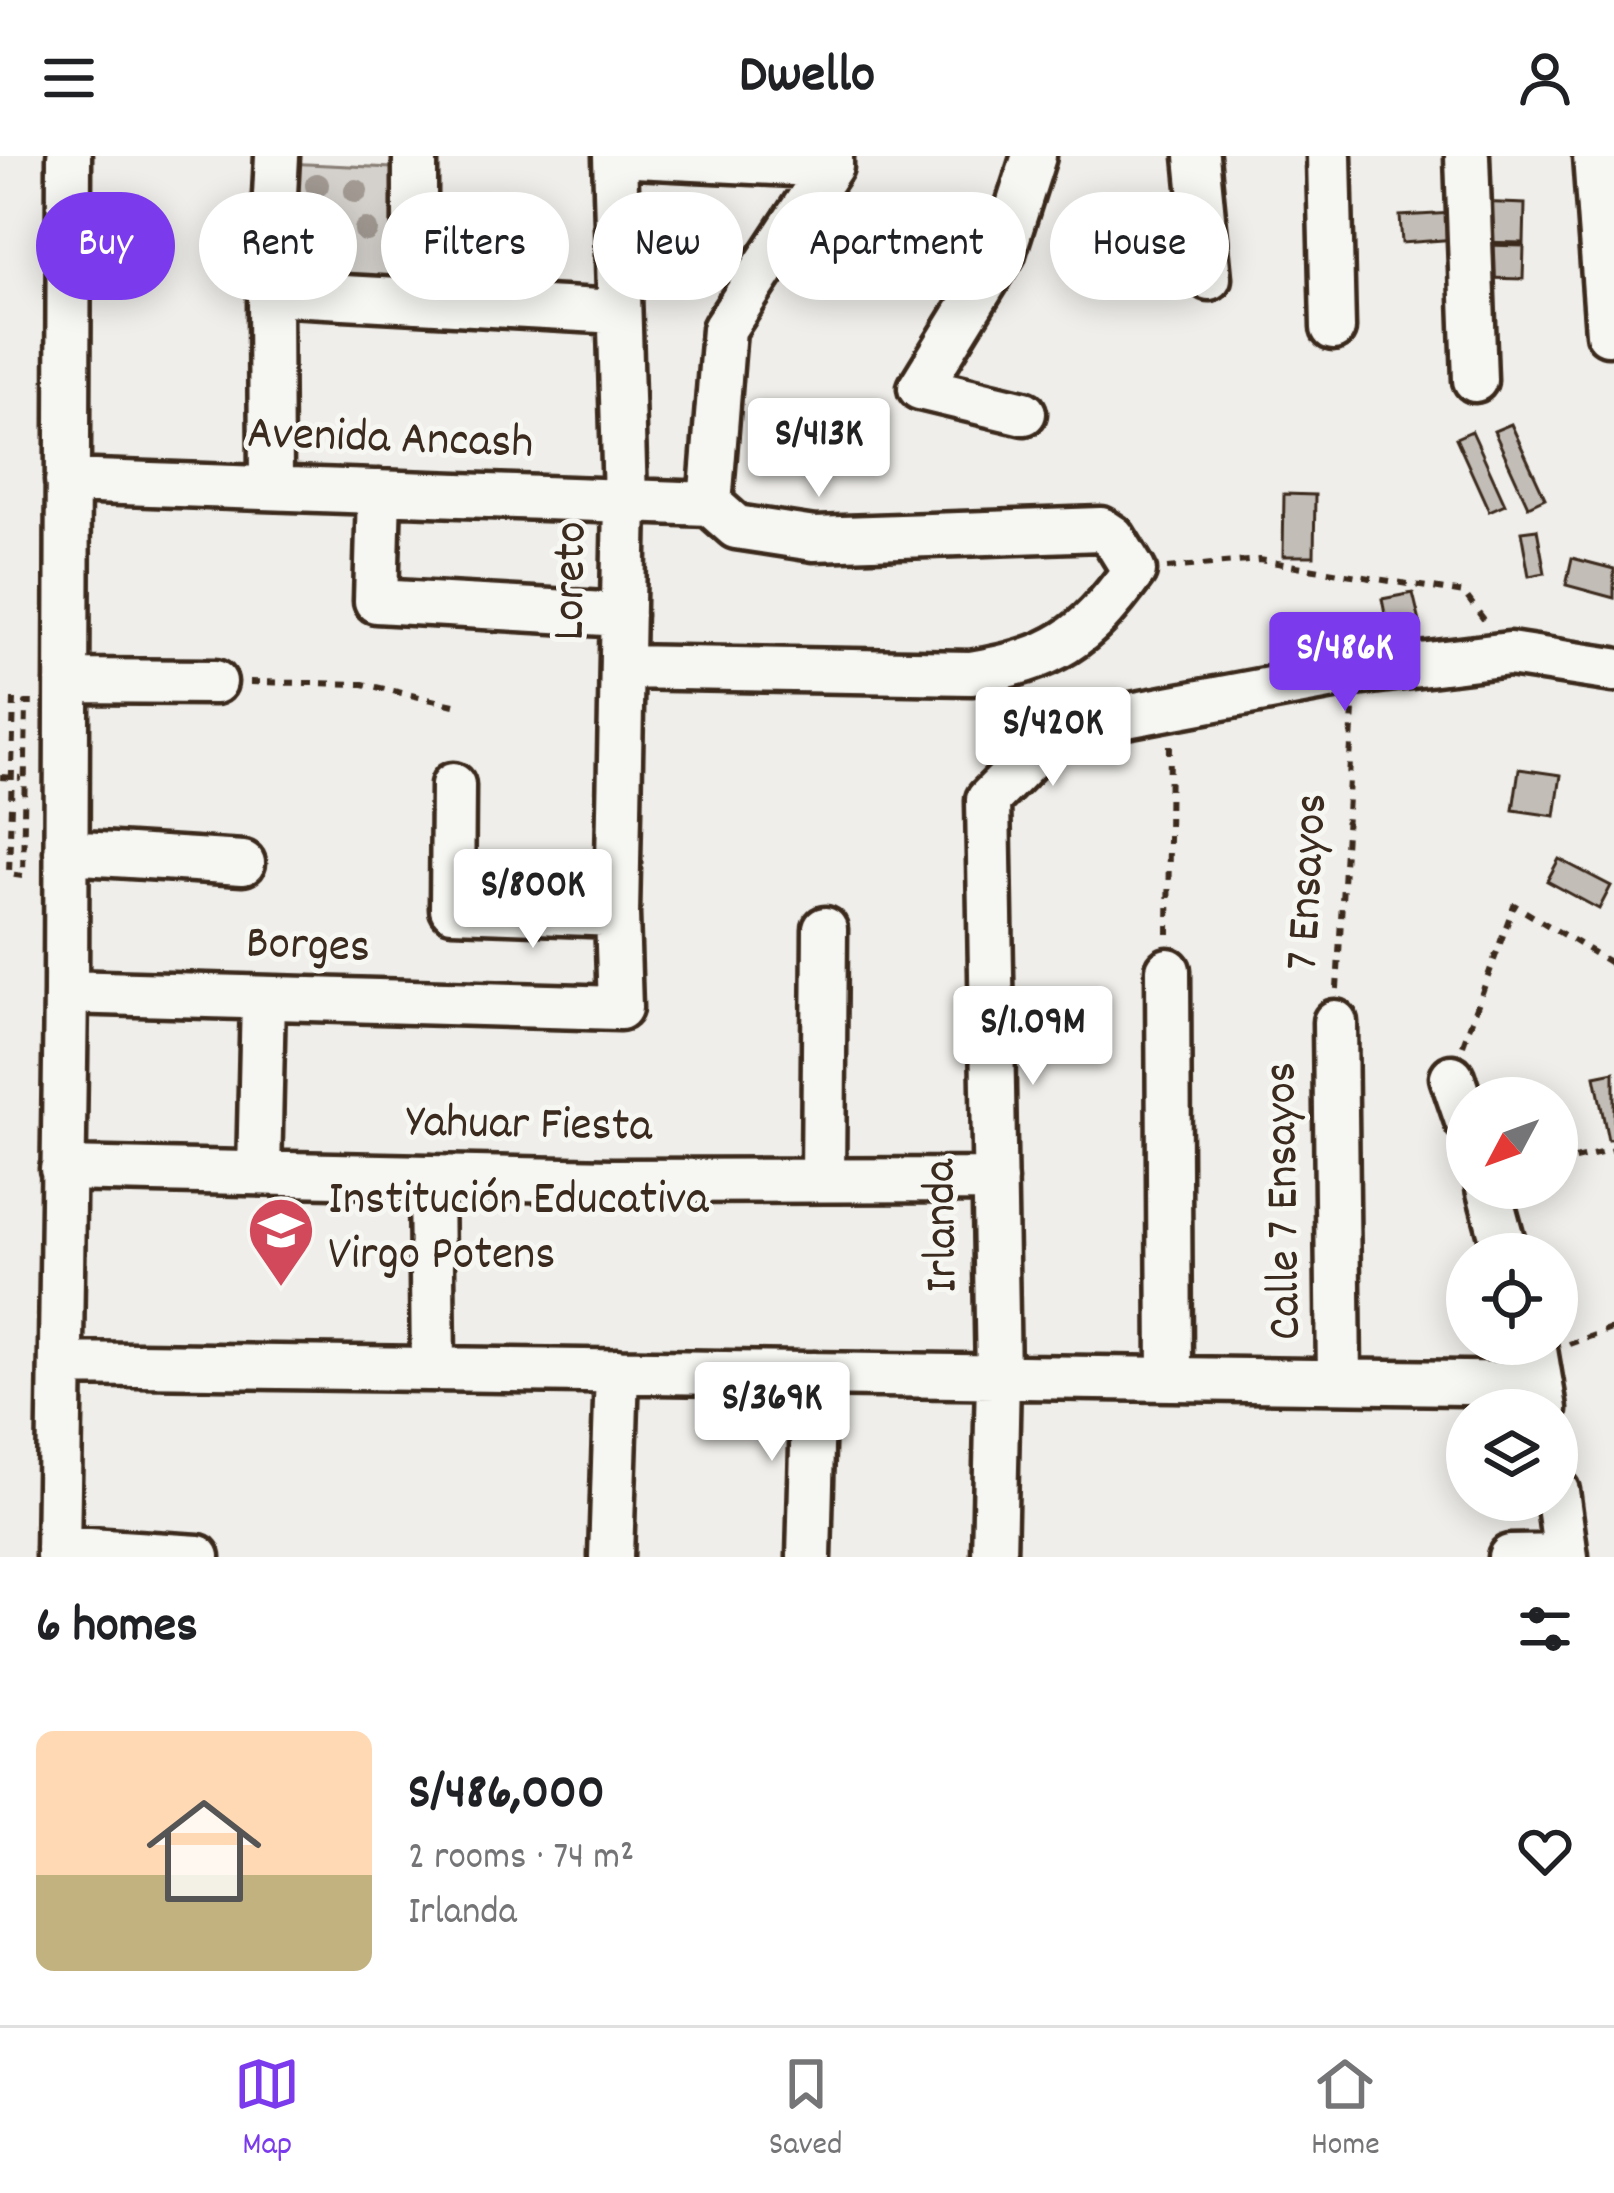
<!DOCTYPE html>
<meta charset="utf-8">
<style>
body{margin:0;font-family:Dekko,sans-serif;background:#f2f2f2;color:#202124;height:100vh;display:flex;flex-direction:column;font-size:45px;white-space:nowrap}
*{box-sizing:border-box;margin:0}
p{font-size:39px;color:#757577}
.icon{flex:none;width:66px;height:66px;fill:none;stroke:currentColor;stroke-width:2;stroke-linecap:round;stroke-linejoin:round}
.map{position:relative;height:1401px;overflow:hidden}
.panel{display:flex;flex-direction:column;background:#fff;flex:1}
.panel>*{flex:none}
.hud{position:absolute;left:36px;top:36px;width:1542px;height:108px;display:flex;gap:24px}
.needle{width:78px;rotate:229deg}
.buttons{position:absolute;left:1446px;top:921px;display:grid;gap:24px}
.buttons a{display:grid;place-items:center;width:132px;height:132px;border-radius:50%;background:#fff;box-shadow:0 6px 30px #0003;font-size:60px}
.price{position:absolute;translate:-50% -102px;padding:0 27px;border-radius:12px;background:#fff;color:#222;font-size:39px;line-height:78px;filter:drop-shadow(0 3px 6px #0008)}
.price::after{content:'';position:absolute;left:50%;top:72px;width:36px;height:27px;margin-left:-18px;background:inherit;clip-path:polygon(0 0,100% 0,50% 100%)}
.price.current{background:#7c3aed;color:#fff}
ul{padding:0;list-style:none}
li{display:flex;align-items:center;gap:36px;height:300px;padding:0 36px}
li+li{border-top:3px solid #e0e0e0}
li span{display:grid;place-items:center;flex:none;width:336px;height:240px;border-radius:18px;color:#555}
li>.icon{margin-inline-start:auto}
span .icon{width:144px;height:144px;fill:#fffc;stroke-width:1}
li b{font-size:51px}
h2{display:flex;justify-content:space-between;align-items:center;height:144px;padding:0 36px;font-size:51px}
.chip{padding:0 42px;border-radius:54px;background:#fff;box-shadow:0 6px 30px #0003;font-size:42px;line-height:108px}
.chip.current{background:#7c3aed;color:#fff}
header{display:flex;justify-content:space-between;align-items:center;height:156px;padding:0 36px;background:#fff;font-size:54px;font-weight:700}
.tab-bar{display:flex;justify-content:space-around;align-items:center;height:168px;border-top:3px solid #e0e0e0;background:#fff;font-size:33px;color:#757577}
.tab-bar a{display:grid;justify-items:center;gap:6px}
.tab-bar .current{color:#7c3aed}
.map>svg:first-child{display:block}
</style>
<header><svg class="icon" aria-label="menu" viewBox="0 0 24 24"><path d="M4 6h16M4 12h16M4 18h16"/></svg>Dwello<svg class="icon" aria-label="person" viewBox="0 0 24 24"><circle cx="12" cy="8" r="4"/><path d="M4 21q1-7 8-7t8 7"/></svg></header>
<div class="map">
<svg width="1614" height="1401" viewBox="0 0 1614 1401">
<rect width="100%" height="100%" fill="#efeeea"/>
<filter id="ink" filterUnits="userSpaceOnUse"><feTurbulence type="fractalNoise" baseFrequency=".00833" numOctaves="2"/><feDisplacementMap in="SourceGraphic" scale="24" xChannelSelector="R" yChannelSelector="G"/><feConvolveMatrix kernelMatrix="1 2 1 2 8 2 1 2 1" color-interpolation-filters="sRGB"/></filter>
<g filter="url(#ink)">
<!-- green -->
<path fill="#d4d1cc" stroke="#887e75" stroke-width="3" d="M285 7 392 12 390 128H281Z"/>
<!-- building -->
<path fill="#c2bdb7" stroke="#3b2a1e" stroke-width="3" d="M1476 46 1525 48 1524 87 1475 86Z
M1454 57 1456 83 1402 87 1400 60Z
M1486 89 1524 90 1523 123 1485 122Z
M1511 268 1545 342 1528 350 1494 275Z
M1472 275 1505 348 1489 355 1456 282Z
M1284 338 1315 339 1314 400H1283Z
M1537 373 1545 417 1529 420 1521 375Z
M1572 402 1614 413V442L1566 429Z
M1413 437 1420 466 1388 473 1382 443Z
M1519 613 1561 619 1555 660 1513 654Z
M1559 703 1611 730 1599 753 1547 725Z
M1614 916V983L1608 984 1595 920Z"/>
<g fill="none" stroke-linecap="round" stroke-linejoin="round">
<defs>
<path id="minor" d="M635 0 831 10
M1197 0 1209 122
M1329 0 1333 172
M1467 0 1475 224
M1595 0 1608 177
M270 137 618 156
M415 145V0
M1024 257 920 232 1003 97 1034 0
M67 325 710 348
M271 332 270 137 277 0
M379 336 376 445 623 459
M710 348 724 173 831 10V0
M623 511 971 517C1054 503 1084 484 1134 415L1113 381 1101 373 814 383 736 371 710 348
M67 525 215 526
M453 629 452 753 617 759
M66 696 243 707
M1168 814 1170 1223
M66 836 620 852 617 759 625 344 615 0
M1335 866 1339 1223
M1452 921 1467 965
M62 1013 612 1025 995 1024
M259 1017 263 842
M431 1021 433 1213
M823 1024 825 773
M1488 1032 1506 1098
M1534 1188 1545 1253
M61 1208 1541 1228
M1557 1335 1566 1401
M58 1392 198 1401
M58 1401 66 836 69 0
M611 1401 617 1215
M809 1401 814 1218
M994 1401 998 1221 988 644 1051 580 1083 568 1355 517 1509 498 1614 514
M1510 1401 1566 1400"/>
</defs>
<!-- minor casing -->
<use href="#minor" stroke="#3b2a1e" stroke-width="51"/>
<!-- path -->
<path stroke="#3b2a1e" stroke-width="6" stroke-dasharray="9 9" stroke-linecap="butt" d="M1167 412 1259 404 1464 437 1485 465
M250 526 363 528 454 549
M14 543 9 718 23 720 26 547H33
M1168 778 1170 587
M1337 833 1353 553
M1463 889 1514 749 1614 809
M1557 1007 1614 994
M1569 1188 1614 1172"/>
<!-- minor -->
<use href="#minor" stroke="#f6f6f2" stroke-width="42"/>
<!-- path-bridge -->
<path stroke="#3b2a1e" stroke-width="6" stroke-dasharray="9 9" stroke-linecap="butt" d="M0 621 21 622"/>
</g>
<!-- trees -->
<g fill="#a19992">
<circle cx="317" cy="29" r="12"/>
<circle cx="356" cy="35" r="12"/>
<circle cx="366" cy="74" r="12"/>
<circle cx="319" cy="90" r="12"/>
</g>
</g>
<!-- icons -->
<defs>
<symbol id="school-pin" viewBox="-11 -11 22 30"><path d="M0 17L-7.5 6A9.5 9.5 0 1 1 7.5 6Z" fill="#d1495b" stroke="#f6f6f2"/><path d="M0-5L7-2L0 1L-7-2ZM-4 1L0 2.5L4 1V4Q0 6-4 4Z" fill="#fff"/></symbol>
</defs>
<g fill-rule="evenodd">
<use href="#school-pin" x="243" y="1036" width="76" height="104"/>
</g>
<g text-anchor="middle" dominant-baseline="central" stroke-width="10" stroke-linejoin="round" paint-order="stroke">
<!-- street labels -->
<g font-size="48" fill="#3b2a1e" stroke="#f6f6f2">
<text transform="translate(390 285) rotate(2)">Avenida Ancash</text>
<text transform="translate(573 425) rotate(-89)">Loreto</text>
<text transform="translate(1310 726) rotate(-87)">7 Ensayos</text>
<text transform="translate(308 792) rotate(2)">Borges</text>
<text transform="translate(529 971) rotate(1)">Yahuar Fiesta</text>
<text transform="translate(1286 1045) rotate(-91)">Calle 7 Ensayos</text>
<text transform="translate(944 1070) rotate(-91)">Irlanda</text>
</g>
<!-- poi labels -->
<g font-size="48" fill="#3b2a1e" stroke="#f6f6f2" text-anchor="start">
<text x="328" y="1046">Institución Educativa<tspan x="328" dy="55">Virgo Potens</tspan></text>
</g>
</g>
</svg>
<div class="buttons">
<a><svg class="needle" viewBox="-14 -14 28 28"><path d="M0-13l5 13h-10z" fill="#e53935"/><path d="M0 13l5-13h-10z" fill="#757577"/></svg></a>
<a><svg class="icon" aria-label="locate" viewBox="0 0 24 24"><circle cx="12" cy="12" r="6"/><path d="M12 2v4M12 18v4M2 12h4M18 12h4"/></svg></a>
<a><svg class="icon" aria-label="layers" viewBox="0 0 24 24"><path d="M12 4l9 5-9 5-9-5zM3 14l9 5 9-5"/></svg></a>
</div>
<b class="price" style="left:819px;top:344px">S/413K</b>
<b class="price current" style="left:1345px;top:558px">S/486K</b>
<b class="price" style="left:1053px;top:633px">S/420K</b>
<b class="price" style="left:533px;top:795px">S/800K</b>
<b class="price" style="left:1033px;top:932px">S/1.09M</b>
<b class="price" style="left:772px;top:1308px">S/369K</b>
<div class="hud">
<a class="chip current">Buy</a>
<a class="chip">Rent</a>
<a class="chip">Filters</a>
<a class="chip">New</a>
<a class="chip">Apartment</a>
<a class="chip">House</a>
</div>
</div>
<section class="panel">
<h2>6 homes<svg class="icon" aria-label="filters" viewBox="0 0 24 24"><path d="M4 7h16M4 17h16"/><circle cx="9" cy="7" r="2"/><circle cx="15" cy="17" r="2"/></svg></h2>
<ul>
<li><span style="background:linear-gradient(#ffd9b3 60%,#c2b280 0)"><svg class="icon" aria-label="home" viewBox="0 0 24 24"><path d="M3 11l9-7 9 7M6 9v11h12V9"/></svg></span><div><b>S/486,000</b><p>2 rooms · 74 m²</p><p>Irlanda</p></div><svg class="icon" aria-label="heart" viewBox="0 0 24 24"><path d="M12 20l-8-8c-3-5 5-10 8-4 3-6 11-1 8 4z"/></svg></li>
</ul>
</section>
<nav class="tab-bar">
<a class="current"><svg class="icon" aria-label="map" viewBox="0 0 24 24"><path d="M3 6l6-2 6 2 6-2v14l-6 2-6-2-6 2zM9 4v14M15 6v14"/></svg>Map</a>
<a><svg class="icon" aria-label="saved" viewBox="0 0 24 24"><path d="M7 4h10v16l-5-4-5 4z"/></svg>Saved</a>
<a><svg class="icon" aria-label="home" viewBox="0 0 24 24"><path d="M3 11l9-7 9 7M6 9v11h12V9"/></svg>Home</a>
</nav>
